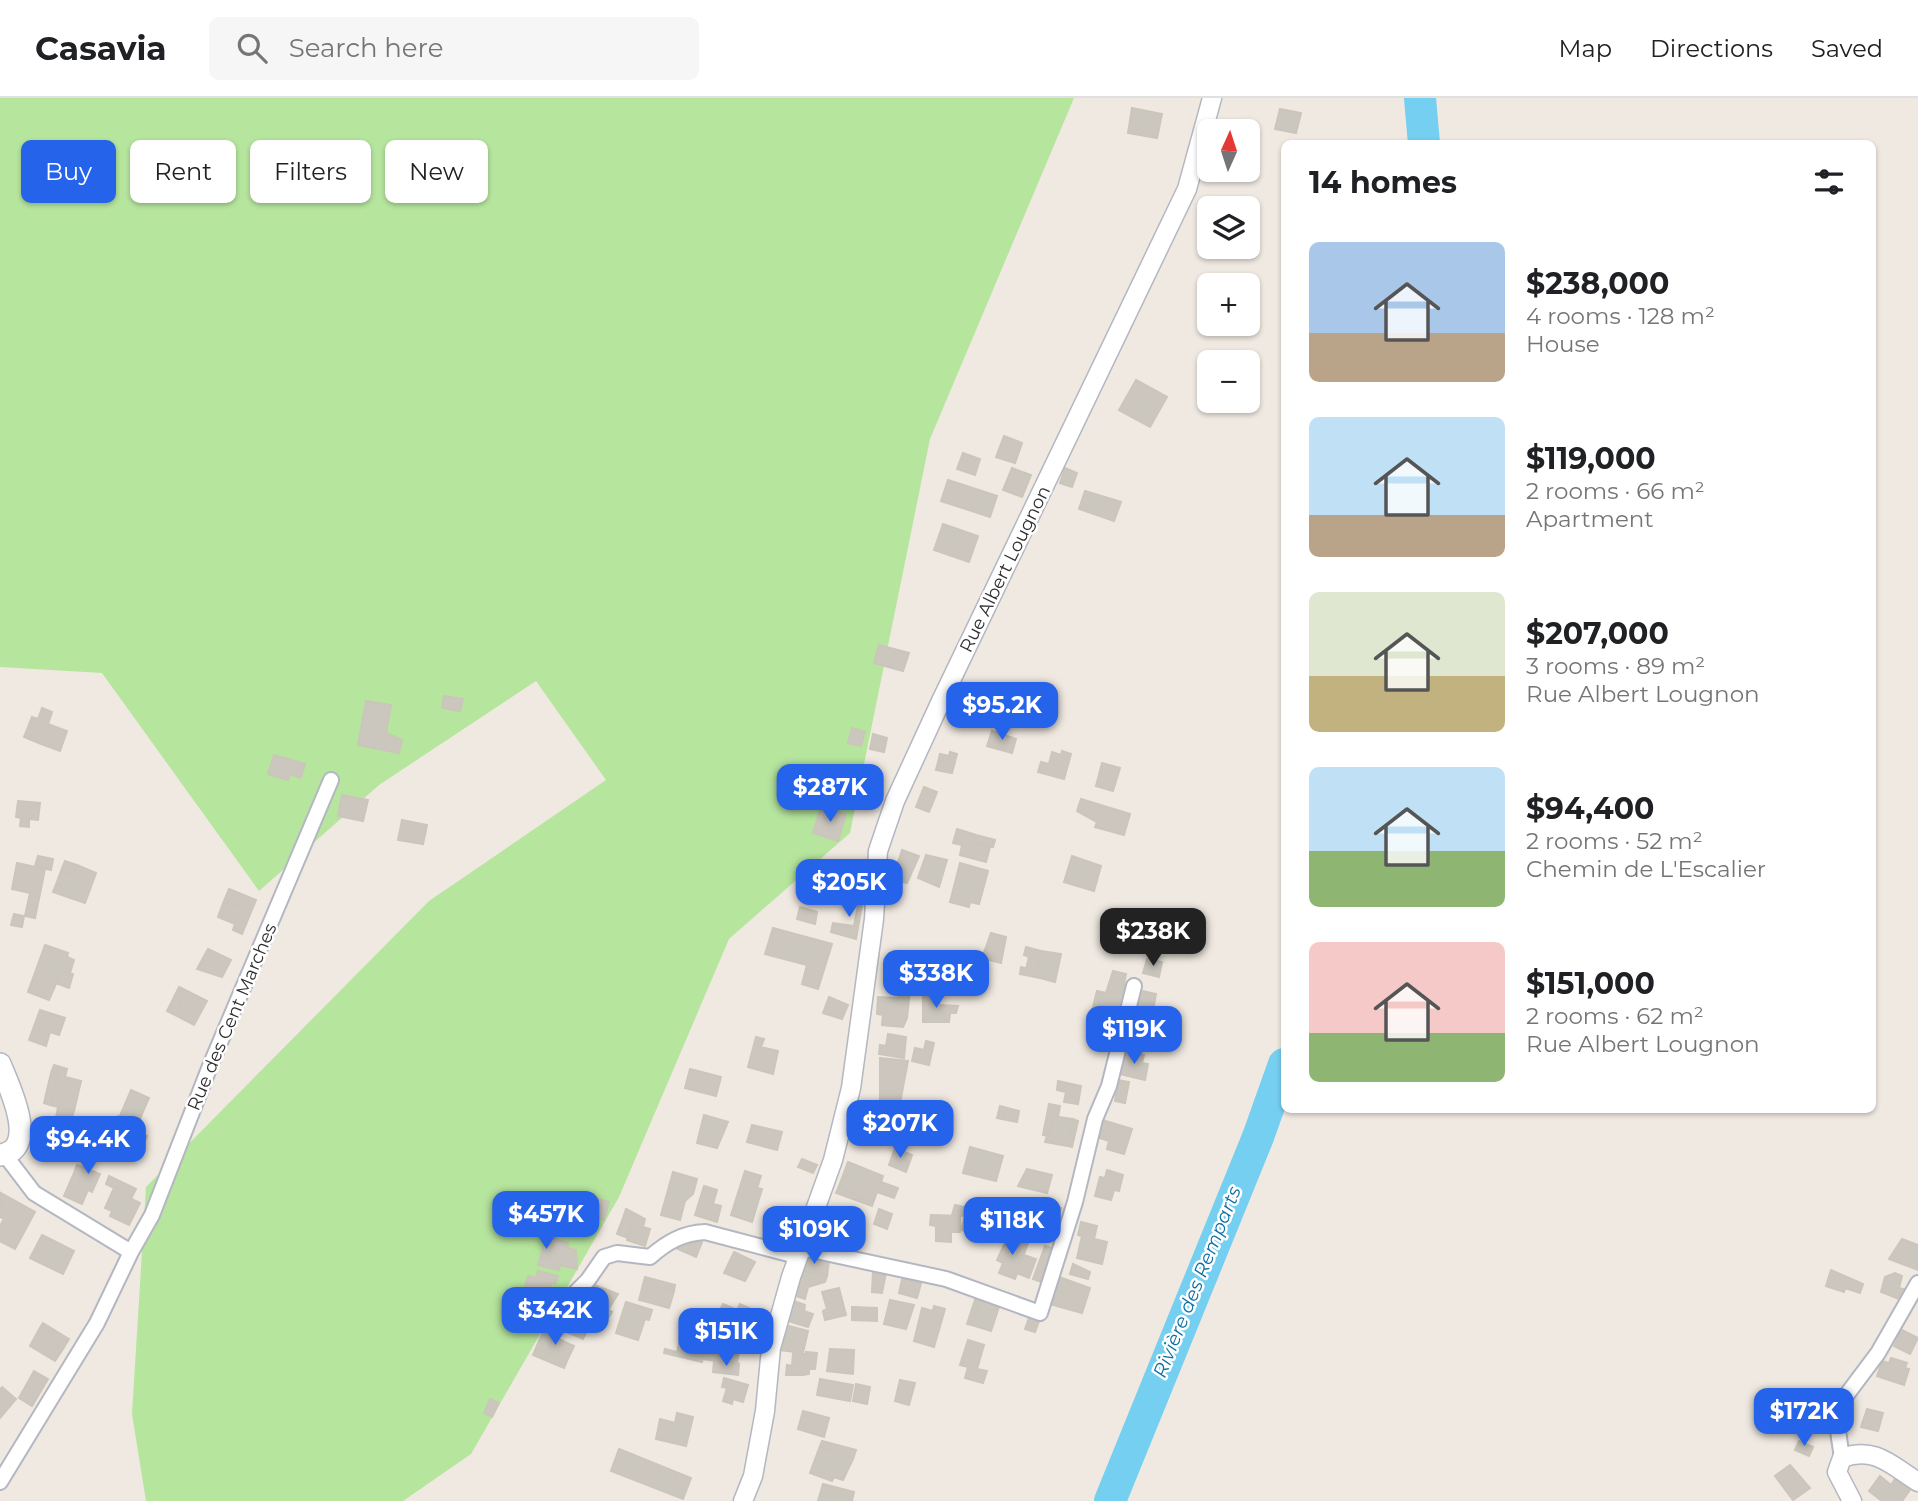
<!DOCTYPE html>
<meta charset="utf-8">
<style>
body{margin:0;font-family:Montserrat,sans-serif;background:#f6f6f6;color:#202124;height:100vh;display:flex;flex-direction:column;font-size:26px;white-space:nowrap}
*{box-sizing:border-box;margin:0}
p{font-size:23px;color:#757577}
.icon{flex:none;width:38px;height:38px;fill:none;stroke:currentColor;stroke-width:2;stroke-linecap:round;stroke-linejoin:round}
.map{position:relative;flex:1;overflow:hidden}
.drawer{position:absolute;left:1281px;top:42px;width:595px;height:973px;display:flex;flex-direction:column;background:#fff;border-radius:10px;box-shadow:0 2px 5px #0004}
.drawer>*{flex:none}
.guide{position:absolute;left:21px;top:42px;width:665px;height:63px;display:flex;gap:14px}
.needle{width:46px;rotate:3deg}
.buttons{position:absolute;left:1197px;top:21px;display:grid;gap:14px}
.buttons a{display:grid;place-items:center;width:63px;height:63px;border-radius:10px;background:#fff;box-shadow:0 2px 5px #0004;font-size:35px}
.price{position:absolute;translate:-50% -60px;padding:0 16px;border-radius:14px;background:#2563eb;color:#fff;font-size:23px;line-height:46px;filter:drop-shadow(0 2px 4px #0008)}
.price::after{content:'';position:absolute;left:50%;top:42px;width:21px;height:16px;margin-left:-10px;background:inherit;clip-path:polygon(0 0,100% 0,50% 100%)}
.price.active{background:#222;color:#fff}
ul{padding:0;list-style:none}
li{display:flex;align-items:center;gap:21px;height:175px;padding:0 28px}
li span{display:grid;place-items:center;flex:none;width:196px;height:140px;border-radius:10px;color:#555}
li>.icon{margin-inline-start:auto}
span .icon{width:84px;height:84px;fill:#fffc;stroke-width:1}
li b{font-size:30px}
h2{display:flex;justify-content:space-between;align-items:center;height:84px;padding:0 28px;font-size:30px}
.chip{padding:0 24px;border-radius:10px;background:#fff;box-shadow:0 2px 5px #0004;font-size:24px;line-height:63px}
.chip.active{background:#2563eb;color:#fff}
header{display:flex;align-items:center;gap:42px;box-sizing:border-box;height:98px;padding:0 35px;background:#fff;border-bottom:2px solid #e0e0e0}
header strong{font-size:33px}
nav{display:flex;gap:38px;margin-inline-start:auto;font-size:24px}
.search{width:490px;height:63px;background:#f6f6f6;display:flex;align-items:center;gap:18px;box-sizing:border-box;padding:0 24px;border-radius:10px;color:#757577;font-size:26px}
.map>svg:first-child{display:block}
</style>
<header>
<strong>Casavia</strong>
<div class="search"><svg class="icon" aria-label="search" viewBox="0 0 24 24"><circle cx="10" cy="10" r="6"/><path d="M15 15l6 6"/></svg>Search here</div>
<nav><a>Map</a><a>Directions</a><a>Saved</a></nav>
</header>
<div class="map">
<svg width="1918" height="1403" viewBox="0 0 1918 1403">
<rect width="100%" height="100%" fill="#efe9e1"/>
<!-- green -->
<path fill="#b6e59e" d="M0 0H1074L930 341 850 735 729 841 619 1099 471 1356 403 1403H146L132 1316 146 1089 429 803 606 682 536 583 379 687 259 793 102 575 0 569Z"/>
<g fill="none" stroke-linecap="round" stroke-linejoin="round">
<!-- river -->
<path stroke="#75cff0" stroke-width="32" d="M1420 0 1424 46
M1110 1403 1258 1039 1284 966"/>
</g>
<!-- building -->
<path fill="#cbc7bf" stroke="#cbc5ba" stroke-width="2" d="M1132 10 1162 16 1157 40 1128 35Z
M1280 11 1301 15 1296 35 1275 31Z
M1136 282 1167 299 1150 329 1119 312Z
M1004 338 1022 345 1015 365 996 359Z
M963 355 980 361 975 377 957 371Z
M1012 370 1031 377 1022 399 1003 392Z
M1065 370 1077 375 1072 389 1060 385Z
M948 382 997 398 990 419 941 403Z
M1085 393 1121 404 1114 423 1079 411Z
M943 426 978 438 969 464 934 452Z
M879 547 909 555 903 573 874 565Z
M996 586 1014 591 1009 606 992 601Z
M444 598 463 601 460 613 442 610Z
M366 603 391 607 386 635 402 642 399 655 358 647Z
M42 610 52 614 48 626 67 633 60 653 41 646 46 636 28 629 32 619 38 621Z
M28 629 46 636 41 646 24 639Z
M852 630 865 634 861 648 848 645Z
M992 633 1016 641 1012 655 987 648Z
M873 636 887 640 884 654 870 651Z
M1062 653 1071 656 1064 681 1038 674 1041 664 1049 666 1052 654 1061 657Z
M950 654 957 656 952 675 936 672 940 656 949 658Z
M274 657 305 666 301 680 290 676 288 682 268 676Z
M1102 665 1120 670 1113 693 1096 688Z
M924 689 937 694 929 714 916 709Z
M342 697 368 702 363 723 338 718Z
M1081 701 1130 716 1124 737 1095 729 1097 724 1077 713Z
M18 703 40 705 38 722 29 721V729L20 728 21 720 16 719Z
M821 709 846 716 838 743 813 735Z
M402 722 427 727 423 746 398 742Z
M957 731 976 737 974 745 990 749 986 764 960 757 962 747 953 745Z
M976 737 995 742 993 749 974 745Z
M902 752 919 758 907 785 899 783 902 776 895 774Z
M926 757 947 762 939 789 918 780Z
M38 758 53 761 51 772 35 768Z
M1072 758 1101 768 1094 793 1064 784Z
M65 763 77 767 73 777 61 773Z
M17 765 45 771 35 820 25 818 30 795 12 791Z
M960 765 988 773 979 806 970 804 969 809 950 804Z
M826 766 847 770 842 771 839 789 845 790 844 793 829 790 831 781 824 779Z
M77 767 96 775 85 805 73 801 75 796 60 790 61 786 57 784 61 773 73 777Z
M842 771 866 776 862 793 839 789Z
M57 784 61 786 60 790 75 796 73 801 53 794Z
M229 791 256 802 251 814 224 803Z
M839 796 863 802 856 841 831 834 833 825 854 828 858 808 838 803Z
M224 803 251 814 242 836 233 832 235 826 218 819Z
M800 809 817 814 815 826 797 821Z
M14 816 24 818 22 829 11 827Z
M773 830 832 846 818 891 802 886 807 867 765 856Z
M991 835 1006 839 1001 865 982 860Z
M45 847 68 855 67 859 74 862 70 875 62 872 49 902 28 894Z
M1026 849 1041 853 1037 873 1026 871 1029 859 1024 857Z
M208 851 231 862 222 879 197 871Z
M1041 853 1061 856 1055 884 1040 880 1041 874 1037 873Z
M1147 861 1162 864 1159 879 1143 875Z
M1021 869 1041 874 1040 880 1020 876Z
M62 872 73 876 69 890 58 886Z
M1113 873 1126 876 1124 886 1129 887 1124 914 1110 911V916L1092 913 1097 893 1106 895Z
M179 889 207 903 194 927 181 920 185 912 179 909 183 901 175 897Z
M899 891 910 892 907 920 903 929 882 927 883 917 877 916 878 899 898 900Z
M1138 892 1156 896 1153 912 1165 914 1163 926 1132 919Z
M923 896H939V907L958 908 956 915H950L949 924H923Z
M175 897 183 901 179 909 185 912 181 920 167 913Z
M829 899 848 907 842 921 823 915Z
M40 912 65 920 59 937 50 934 46 948 29 942Z
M1131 924 1150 929 1151 936 1155 937 1152 948 1127 942Z
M888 936 906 939 904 960 879 956 880 947 886 948Z
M756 939 764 941 761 949 778 953 773 976 748 969Z
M926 943 934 945 929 967 912 963 915 950 924 952Z
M1125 953 1144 957 1142 965 1148 966 1145 982 1120 976Z
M880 960 908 963 900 1005 880 1003Z
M54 967 67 971 65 979 81 983 74 1013 50 1007 58 977 51 975Z
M690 971 721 979 716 998 685 990Z
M51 975 58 977 50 1007 44 1005Z
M1118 982 1129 984 1125 1005 1115 1003Z
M1058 983 1081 988 1078 1006 1064 1004 1066 994 1057 992Z
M131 992 149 1000 138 1025 120 1018Z
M1049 1006 1060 1008 1058 1019 1053 1018 1049 1038 1043 1037Z
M1000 1008 1019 1013 1017 1024 997 1020Z
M58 1009 74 1013 70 1024 56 1020Z
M704 1017 728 1024 717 1050 697 1045Z
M118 1018 138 1025 134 1033 116 1025Z
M1053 1018 1073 1021 1068 1048 1045 1044Z
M1073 1021 1078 1023 1072 1049 1068 1048Z
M1099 1021 1132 1031 1124 1056 1107 1051 1109 1043 1094 1038Z
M118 1025 147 1038 139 1057 119 1048 118 1052 108 1048Z
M752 1027 782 1034 777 1052 747 1044Z
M970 1049 1003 1058 996 1083 963 1075Z
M895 1050 912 1057 906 1074 889 1067Z
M802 1061 817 1067 813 1075 798 1069Z
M848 1064 883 1078 881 1084 898 1090 894 1100 877 1094 873 1105 839 1088Z
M77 1067 100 1076 92 1094 88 1092 92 1082 74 1075Z
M1027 1071 1052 1077 1047 1095 1018 1088Z
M1107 1072 1123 1077 1119 1093 1114 1092 1111 1102 1095 1098 1100 1079 1105 1080Z
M745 1073 761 1078 757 1090 762 1091 752 1124 731 1117Z
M673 1074 697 1081 693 1096 685 1103 680 1122 661 1117Z
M74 1075 92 1082 82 1106 64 1098Z
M109 1078 136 1091 132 1099 106 1086Z
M704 1088 717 1092 713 1106 721 1108 717 1124 695 1117Z
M839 1088 873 1105 872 1108 836 1095Z
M113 1092 140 1105 129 1127 110 1118 112 1113 105 1110Z
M1 1095 35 1114 15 1151 0 1143V1128L4 1121 0 1119Z
M585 1097 609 1104 604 1122 589 1114V1118L580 1115Z
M1034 1104 1061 1110 1059 1117 1055 1116 1050 1137 1036 1133 1041 1113 1032 1110Z
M955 1107 968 1110 965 1118 952 1117Z
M626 1111 645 1121 643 1129 650 1131 645 1148 627 1142 633 1123 623 1120Z
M879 1111 892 1116 887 1131 874 1126Z
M966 1116 975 1119 971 1134 961 1132Z
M931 1117 960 1118V1134H951V1144L936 1143V1128L930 1127Z
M623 1120 633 1123 628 1140 617 1136Z
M1081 1124 1097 1128 1094 1141 1107 1144 1102 1166 1077 1160 1082 1138 1078 1137Z
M689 1129 701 1134 698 1141 702 1144 696 1159 671 1148 682 1143Z
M42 1137 74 1153 63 1176 30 1160Z
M1008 1138 1028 1145 1015 1181 999 1175 1003 1165 997 1162Z
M549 1139 568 1145 567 1150 576 1152 577 1171 560 1167 559 1172 538 1167 540 1160 549 1161 552 1146 548 1145Z
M1902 1141 1918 1147V1172L1889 1161Z
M545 1144 552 1146 549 1161 540 1160Z
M1045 1148 1052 1150 1041 1184 1033 1181Z
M734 1154 755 1164 745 1183 724 1175Z
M1024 1157 1036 1161 1029 1180 1017 1175Z
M800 1158 829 1163 827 1178 797 1171Z
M1073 1166 1090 1174 1088 1181 1070 1176Z
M799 1172 827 1178 825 1184 808 1189 805 1201 793 1197Z
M1831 1172 1863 1186 1860 1195 1845 1190 1844 1194 1826 1188Z
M538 1173 558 1178 555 1186 551 1185 548 1197 532 1193 531 1198 523 1196 528 1178 536 1180Z
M873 1173 886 1175 882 1195 872 1194Z
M1895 1175 1902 1178 1899 1190 1907 1192 1904 1203 1881 1194 1885 1179Z
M903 1177 922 1182 917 1200 899 1195Z
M645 1179 675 1187 674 1193 649 1186 644 1203 639 1202Z
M1059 1179 1090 1190 1084 1209 1052 1198Z
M592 1186 618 1196 608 1212 612 1214 608 1220 597 1215 593 1221 572 1211Z
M649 1186 674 1193 669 1210 644 1203Z
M839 1190 846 1217 825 1222 823 1213 827 1211 822 1194Z
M507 1192 522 1196 515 1219 501 1215Z
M523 1196 541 1201 534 1225 515 1219Z
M977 1196 982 1197 972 1227 967 1226Z
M982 1197 1001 1203 991 1233 972 1227Z
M1052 1198 1084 1209 1082 1215 1050 1206Z
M791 1202 805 1207 804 1213 813 1216 808 1229 785 1222Z
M890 1202 914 1207 906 1231 884 1226Z
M626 1204 652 1212 649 1222 645 1221 638 1242 616 1235Z
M723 1206 737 1212 740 1206 758 1214 752 1228 720 1212Z
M934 1208 945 1211 934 1249 914 1243 922 1210 933 1213Z
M852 1209 877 1210V1223L852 1222Z
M1032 1211 1042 1215 1035 1234 1025 1231Z
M571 1213 585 1219 581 1228 567 1222Z
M566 1224 587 1233 583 1241 562 1232Z
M43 1225 69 1241 63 1251 54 1246 58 1239 41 1228Z
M781 1226 808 1233 803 1255 778 1252Z
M41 1228 58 1239 54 1246 63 1251 55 1263 30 1248Z
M1902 1232 1918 1240 1910 1256 1894 1248Z
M543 1234 574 1248 567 1263 536 1250Z
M680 1241 705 1249 702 1264 664 1255 665 1251 677 1254Z
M968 1242 984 1247 977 1271 987 1273 983 1285 965 1280 968 1269 960 1267Z
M715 1249 739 1250 737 1266 702 1261 704 1253 714 1255Z
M536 1250 567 1263 564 1270 533 1257Z
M830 1251 854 1252 853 1276 827 1273Z
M806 1254 817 1255 815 1271H809V1276L803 1277H786L787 1267 792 1268 793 1255 806 1256Z
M1891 1260 1907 1265 1905 1270 1909 1271 1904 1287 1877 1278 1882 1263 1889 1265Z
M714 1263 739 1266 738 1277 713 1274Z
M34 1273 48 1281 32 1308 19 1300Z
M724 1280 748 1287 743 1304 733 1301 732 1306 723 1303 727 1290 722 1289Z
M820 1281 853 1287 850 1303 817 1297Z
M900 1282 915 1285 909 1307 895 1303Z
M856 1286 870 1289 867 1306 853 1303Z
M2 1289 16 1301 0 1320V1292Z
M490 1301 499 1305 492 1319 484 1315Z
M1867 1311 1883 1315 1878 1333 1861 1329Z
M803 1313 829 1320 824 1339 798 1331Z
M677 1315 693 1319 686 1348 656 1341 660 1321 675 1325Z
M822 1343 856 1352 853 1361 820 1348Z
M1799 1343 1813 1349 1809 1358 1795 1352Z
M820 1348 853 1361 843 1382 834 1379 832 1383 810 1375Z
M619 1351 691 1380 683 1401 611 1373Z
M1790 1367 1810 1390 1793 1402 1775 1378Z
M1880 1378 1891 1387 1895 1381 1910 1392 1902 1403H1882L1869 1393Z
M823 1386 854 1394 852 1403H818Z"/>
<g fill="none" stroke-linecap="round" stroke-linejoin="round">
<defs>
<path id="minor" d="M802 1150 946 1181 1040 1215 1075 1104 1095 1021 1109 988 1134 888
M131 1154 152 1117 210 968 331 682
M557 1213 588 1182 604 1159 617 1155 650 1159C667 1144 683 1135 705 1134L800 1159
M1842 1360 1838 1333 1842 1303 1878 1255 1918 1185
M0 1384 97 1225 131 1154 34 1095 5 1057"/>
<path id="tertiary" d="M743 1403 753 1378 765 1313 771 1250 791 1179 833 1062 851 990 874 821 878 753 895 703 941 603 1187 91 1212 0
M1852 1403 1837 1374 1842 1360C1875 1348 1891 1367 1918 1384"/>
<path id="secondary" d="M0 966C8 986 41 1052 0 1057"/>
</defs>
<!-- minor casing -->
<use href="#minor" stroke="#b4b7c1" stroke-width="18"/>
<!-- tertiary casing -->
<use href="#tertiary" stroke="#b4b7c1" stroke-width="21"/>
<!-- secondary casing -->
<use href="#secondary" stroke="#b4b7c1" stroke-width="24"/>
<!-- minor -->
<use href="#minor" stroke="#fff" stroke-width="14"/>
<!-- tertiary -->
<use href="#tertiary" stroke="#fff" stroke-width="18"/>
<!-- secondary -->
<use href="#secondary" stroke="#fff" stroke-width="21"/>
</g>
<g text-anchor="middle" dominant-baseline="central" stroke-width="5" stroke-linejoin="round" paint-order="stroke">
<!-- street labels -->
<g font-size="18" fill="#2e2e2e" stroke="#fff">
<text transform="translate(1005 471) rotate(-64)">Rue Albert Lougnon</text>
<text transform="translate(232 919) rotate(-67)">Rue des Cent Marches</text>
</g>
<!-- water labels -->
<g font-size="19" font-style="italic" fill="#0d6fa3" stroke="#fff">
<text transform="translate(1197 1184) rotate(-68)">Rivière des Remparts</text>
</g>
</g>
</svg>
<div class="buttons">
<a><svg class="needle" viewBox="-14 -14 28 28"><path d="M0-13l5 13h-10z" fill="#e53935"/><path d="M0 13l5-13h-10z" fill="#757577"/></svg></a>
<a><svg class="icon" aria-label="layers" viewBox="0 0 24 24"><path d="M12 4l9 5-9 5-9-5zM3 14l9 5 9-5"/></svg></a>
<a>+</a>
<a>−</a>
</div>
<b class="price" style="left:1002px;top:644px">$95.2K</b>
<b class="price" style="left:830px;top:726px">$287K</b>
<b class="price" style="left:849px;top:821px">$205K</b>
<b class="price active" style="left:1153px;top:870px">$238K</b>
<b class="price" style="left:936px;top:912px">$338K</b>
<b class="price" style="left:1134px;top:968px">$119K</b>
<b class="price" style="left:900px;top:1062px">$207K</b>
<b class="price" style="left:88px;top:1078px">$94.4K</b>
<b class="price" style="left:546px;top:1153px">$457K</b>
<b class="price" style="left:1012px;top:1159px">$118K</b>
<b class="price" style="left:814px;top:1168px">$109K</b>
<b class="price" style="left:555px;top:1249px">$342K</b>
<b class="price" style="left:726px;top:1270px">$151K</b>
<b class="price" style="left:1804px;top:1350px">$172K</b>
<div class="guide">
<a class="chip active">Buy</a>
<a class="chip">Rent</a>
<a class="chip">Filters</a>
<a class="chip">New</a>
</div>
<section class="drawer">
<h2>14 homes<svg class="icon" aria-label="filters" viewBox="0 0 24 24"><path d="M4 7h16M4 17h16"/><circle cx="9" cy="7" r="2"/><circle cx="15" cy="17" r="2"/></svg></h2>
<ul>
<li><span style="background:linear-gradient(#a9c7e8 65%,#b9a48a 0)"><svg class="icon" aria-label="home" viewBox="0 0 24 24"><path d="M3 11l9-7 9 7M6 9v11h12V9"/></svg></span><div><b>$238,000</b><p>4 rooms · 128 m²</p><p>House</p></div></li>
<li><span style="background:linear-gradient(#bfe0f5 70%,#b9a48a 0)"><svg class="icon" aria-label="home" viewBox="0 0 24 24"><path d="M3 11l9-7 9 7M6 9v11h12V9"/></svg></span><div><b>$119,000</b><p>2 rooms · 66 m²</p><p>Apartment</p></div></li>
<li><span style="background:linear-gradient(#dfe7d0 60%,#c2b280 0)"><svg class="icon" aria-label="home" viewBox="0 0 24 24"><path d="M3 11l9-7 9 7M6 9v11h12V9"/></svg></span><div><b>$207,000</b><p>3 rooms · 89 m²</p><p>Rue Albert Lougnon</p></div></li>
<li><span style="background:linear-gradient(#bfe0f5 60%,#8fb573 0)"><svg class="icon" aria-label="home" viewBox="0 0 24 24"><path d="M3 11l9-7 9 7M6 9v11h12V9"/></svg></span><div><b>$94,400</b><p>2 rooms · 52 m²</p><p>Chemin de L'Escalier</p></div></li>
<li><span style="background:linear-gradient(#f6c9c9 65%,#8fb573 0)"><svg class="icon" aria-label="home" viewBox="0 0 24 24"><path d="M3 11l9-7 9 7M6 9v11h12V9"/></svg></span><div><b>$151,000</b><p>2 rooms · 62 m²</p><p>Rue Albert Lougnon</p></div></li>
</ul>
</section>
</div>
